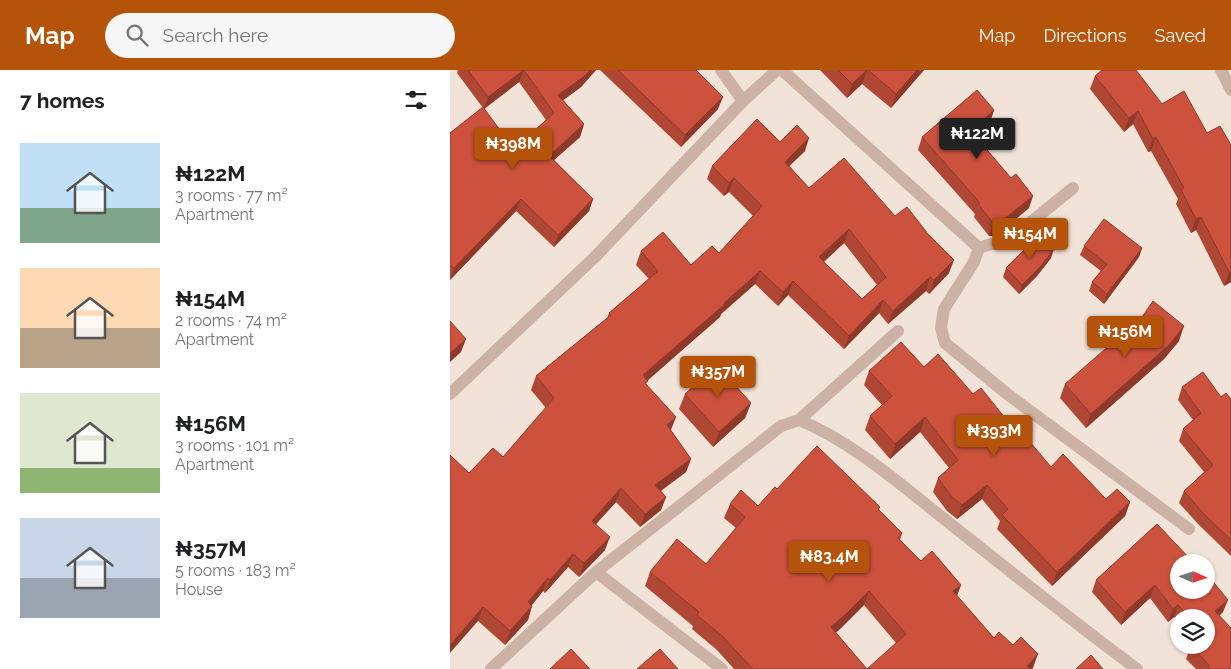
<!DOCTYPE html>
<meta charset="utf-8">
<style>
body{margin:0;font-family:Raleway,sans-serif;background:#f6f6f6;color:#202124;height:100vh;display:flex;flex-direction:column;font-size:19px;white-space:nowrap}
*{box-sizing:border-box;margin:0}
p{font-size:16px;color:#757577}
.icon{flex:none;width:28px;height:28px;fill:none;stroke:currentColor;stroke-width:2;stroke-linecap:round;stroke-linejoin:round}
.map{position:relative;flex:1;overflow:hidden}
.side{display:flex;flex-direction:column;background:#fff;width:450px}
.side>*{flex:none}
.needle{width:32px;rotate:93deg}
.tools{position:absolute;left:720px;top:484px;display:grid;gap:10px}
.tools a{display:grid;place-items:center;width:45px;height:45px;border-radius:50%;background:#fff;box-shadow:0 1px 4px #0004;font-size:25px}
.price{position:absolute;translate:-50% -42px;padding:0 11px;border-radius:5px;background:#b45309;color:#fff;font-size:16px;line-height:32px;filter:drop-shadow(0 1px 2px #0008)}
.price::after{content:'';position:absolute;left:50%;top:30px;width:15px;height:11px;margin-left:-8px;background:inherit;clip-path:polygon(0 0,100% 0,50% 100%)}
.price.selected{background:#222;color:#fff}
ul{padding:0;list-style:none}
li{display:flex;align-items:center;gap:15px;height:125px;padding:0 20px}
li span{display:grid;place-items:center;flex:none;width:140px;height:100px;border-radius:0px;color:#555}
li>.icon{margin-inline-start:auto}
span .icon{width:60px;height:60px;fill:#fffc;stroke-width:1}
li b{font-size:21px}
h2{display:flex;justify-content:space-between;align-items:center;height:60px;padding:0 20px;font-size:21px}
header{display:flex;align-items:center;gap:30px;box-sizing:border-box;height:70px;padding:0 25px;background:#b45309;color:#fff}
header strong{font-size:24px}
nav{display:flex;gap:28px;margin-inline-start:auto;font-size:18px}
.search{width:350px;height:45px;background:#f6f6f6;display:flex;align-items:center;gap:12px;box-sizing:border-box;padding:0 18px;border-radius:28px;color:#757577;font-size:19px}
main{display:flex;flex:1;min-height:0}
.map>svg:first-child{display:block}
</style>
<header>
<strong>Map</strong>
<div class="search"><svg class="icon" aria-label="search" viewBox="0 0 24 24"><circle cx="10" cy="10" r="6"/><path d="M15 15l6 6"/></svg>Search here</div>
<nav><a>Map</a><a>Directions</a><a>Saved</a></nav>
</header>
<main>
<section class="side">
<h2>7 homes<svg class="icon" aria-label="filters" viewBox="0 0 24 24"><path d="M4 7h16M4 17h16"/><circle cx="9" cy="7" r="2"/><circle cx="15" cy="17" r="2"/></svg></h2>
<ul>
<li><span style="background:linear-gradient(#bfe0f5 65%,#7fa58c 0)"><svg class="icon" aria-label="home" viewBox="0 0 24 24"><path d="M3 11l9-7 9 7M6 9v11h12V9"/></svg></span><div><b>₦122M</b><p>3 rooms · 77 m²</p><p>Apartment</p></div></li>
<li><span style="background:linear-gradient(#ffd9b3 60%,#b9a48a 0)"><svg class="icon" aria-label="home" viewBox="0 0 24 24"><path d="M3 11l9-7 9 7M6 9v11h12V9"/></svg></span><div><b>₦154M</b><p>2 rooms · 74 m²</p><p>Apartment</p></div></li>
<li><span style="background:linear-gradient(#dfe7d0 75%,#8fb573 0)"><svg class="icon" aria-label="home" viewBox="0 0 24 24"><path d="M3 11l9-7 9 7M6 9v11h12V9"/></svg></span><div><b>₦156M</b><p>3 rooms · 101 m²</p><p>Apartment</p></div></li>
<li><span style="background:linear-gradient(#c9d6e8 60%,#9aa5b1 0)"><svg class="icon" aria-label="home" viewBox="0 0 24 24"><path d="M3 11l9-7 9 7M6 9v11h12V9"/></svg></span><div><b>₦357M</b><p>5 rooms · 183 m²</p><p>House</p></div></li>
</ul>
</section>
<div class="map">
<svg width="781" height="599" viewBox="0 0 781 599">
<rect width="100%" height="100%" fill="#f2e3d8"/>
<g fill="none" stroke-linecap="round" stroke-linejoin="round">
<!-- minor -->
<path stroke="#cbb2a4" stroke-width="12" d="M271 0 293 31
M332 0 529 178
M771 0 781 20
M529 178 524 192 494 239 491 258 495 273 556 323 739 459
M529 178 541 174H554L623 118
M0 324 145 187 293 31 327 0
M349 350C401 371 450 414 493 448 557 499 621 550 687 599
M146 502 272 599
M41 599 146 502 331 356 349 350 448 261"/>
</g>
<!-- wall -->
<path fill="#af4734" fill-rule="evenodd" d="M8 0H146L131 17 113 30 134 54 130 67 104 90 143 129 139 141 104 177 66 141 0 210V63L33 38 7 3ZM69 12 96 50 64 79 34 39Z
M150 0H246L268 39 231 77Z
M370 0H474L441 38 412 14 397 28Z
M645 6 712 34 757 63 781 212 774 216 746 160 741 163 726 134 728 129 701 81 698 82 683 54 674 62 640 19Z
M544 40 540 52 525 65 579 138 545 166H539L524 147 525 144 468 80 472 67Z
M330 72 355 81 339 96 359 118 445 146 499 203 479 224 476 221 438 254 429 243 394 279 338 225 328 236 305 214 271 244 270 247 197 310 196 315 221 360 241 389 236 402 211 421 216 427 211 440 190 457 166 432 146 454 155 480 129 507 118 497 95 523 93 521 82 535 78 550 55 575 28 551 19 403 53 387 96 338 81 320 86 306 157 248 159 243 199 209 186 195 191 181 241 195 269 183 303 146 279 122 274 126 257 109 262 96ZM394 173 427 215 412 229 374 192Z
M581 176 601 188 587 206 569 224 553 207 556 198Z
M634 176 692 178 689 187 654 234 639 221 642 212 651 201 630 185Z
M729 271 714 289 636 358 610 328 615 314Z
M474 297 523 324 567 363 601 397 656 429 680 432 675 446 602 516 547 459 550 451 532 429 507 449 497 441 483 422 488 408 499 398 470 362 440 389 415 360 420 346 432 335 414 315 419 301Z
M732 317 781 329V486L749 455 729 433 734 421 754 402 729 371 733 359 743 350 728 330Z
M235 324 301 333 295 348 263 377 229 339Z
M327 419 430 437 429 440 452 463 450 470 471 491 511 515 507 526 544 568 583 598 446 573 414 535 386 563 417 599H284L267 580 242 559 243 556 195 516 200 502 256 494 286 458 274 448 280 434 308 436Z
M707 454 773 542 769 546 781 599H746L736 589 741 576 756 575V548H729V553L724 547 718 552 700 528 671 555 642 522 646 510Z"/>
<!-- shaded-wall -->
<path fill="#8f392b" d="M74 0 69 12 34 39 38 27Z
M140 0H146L131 17 104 37 108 25Z
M417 0 412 14 397 28 402 14Z
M467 0H474L441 38 446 24Z
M273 27 268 39 231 77 235 65Z
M544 40 540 52 516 73 521 61Z
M688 41 683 54 674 62 679 48Z
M134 54 130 67 95 98 99 86Z
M706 67 701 81 698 82 703 69Z
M359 68 355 81 330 105 335 92Z
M284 108 279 122 274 126 279 113Z
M583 126 579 138 545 166H539L544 154Z
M71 129 66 141 0 210 4 198Z
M143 129 139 141 104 177 108 165Z
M751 147 746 160 741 163 746 149Z
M399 159 394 173 364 200 369 187Z
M692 178 689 187 654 234 657 224Z
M604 179 601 188 587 206 569 224 572 215Z
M504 190 499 203 479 224 484 210Z
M310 201 305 214 271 244 270 247 188 319 193 305Z
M781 201V212L774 216 779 202Z
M480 207 476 221 438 254 443 241Z
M343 211 338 225 328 236 333 222Z
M433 230 429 243 394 279 399 266Z
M734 256 729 271 714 289 636 358 641 344Z
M16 269 11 282 0 292V283Z
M301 333 295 348 263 377 269 362Z
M226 347 221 360 217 355Z
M475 347 470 362 440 389 445 374Z
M241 389 236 402 200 428 205 415Z
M537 415 532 429 507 449 512 435Z
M171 418 166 432 137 464 142 451Z
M216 427 211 440 190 457 195 444Z
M680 432 675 446 602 516 607 502Z
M160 467 155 480 129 507 134 493Z
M123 484 118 497 95 523 100 510Z
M98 508 93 521 73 546 78 532Z
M511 515 505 529 503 521Z
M705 515 700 528 671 555 675 542Z
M419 521 414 535 391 558 375 571 381 557Z
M778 530 773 542 760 554 765 541Z
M728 535 724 547 718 552 723 539Z
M82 536 78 550 55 575 60 561Z
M33 537 28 551 0 583V575Z
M588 584 583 598 582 599H576L577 596Z"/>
<!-- building -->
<path fill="#cc523d" stroke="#8f392b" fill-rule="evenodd" d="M18 0H74L38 27Z
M74 0H140L136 5 108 25 134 54 99 86 143 129 108 165 71 129 4 198 1 196 0 197V63L33 37 64 79 104 43Z
M168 0H246L273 27 235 65Z
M388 0H417L402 14Z
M418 0H467L446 24Z
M652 0H686L712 34 734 21 757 63 770 56 781 75V201L779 202 751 147 746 149 731 120 734 118 706 67 703 69 688 41 679 48 645 6Z
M527 20 544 40 521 61 561 108 566 104 583 126 549 153 544 154 528 134 530 133 472 67Z
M307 49 330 72 347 55 359 68 335 92 359 118 394 88 445 146 457 137 478 164 504 190 484 210 480 207 443 241 433 230 399 266 343 211 333 222 310 201 274 233 275 234 193 305 198 311 195 313 226 347 217 355 241 389 205 415 216 427 195 444 171 418 142 451 160 467 134 493 123 484 100 510 98 508 78 532 82 536 60 561 33 537 0 575V385L19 403 43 378 53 387 104 328 86 306 161 245 159 243 208 201 191 181 213 162 241 195 262 176 269 183 312 136 284 108 279 113 262 96ZM399 159 436 207 412 229 369 187Z
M654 149 692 178 657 224 642 212 657 194 634 176Z
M589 166 604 179 591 196 572 215 556 198 580 174 581 176Z
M703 231 734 256 719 275 641 344 615 314 692 247Z
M0 251 16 269 0 283Z
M451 272 474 297 488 284 523 324 531 318 567 363 570 360 601 397 613 384 656 429 667 419 680 432 607 502 552 445 558 439 537 415 512 435 502 427 488 408 508 390 475 347 445 374 420 346 442 326 419 301Z
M267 295 301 333 269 362 235 324Z
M753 302 771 327 776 323 781 329V470L753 443 734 421 763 395 733 359 751 343 732 317Z
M367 376 430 437 428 439 452 463 448 468 471 491 482 481 511 515 503 521 544 568 549 562 563 575 571 567 588 584 577 596 580 599H417L456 564 419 521 397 543 381 557 417 599H303L272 566 247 545 249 542 200 502 227 469 256 494 295 447 280 434 291 420 308 436 325 417 327 419Z
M707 454 743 492H729V520H756V503L778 530 765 541 781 558V599H758L760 596 741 576 742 575H756V548H740L728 535 723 539 705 515 675 542 646 510Z
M121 579 140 599H100Z
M210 579 228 599H187Z
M641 585 653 599H626Z"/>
</svg>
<div class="tools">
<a><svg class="needle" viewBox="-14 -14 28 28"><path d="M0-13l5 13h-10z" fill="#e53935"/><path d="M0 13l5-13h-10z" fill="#757577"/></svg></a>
<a><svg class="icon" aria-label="layers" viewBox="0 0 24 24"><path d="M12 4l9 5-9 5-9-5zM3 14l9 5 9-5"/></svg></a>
</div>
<b class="price selected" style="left:527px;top:90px">₦122M</b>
<b class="price" style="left:63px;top:100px">₦398M</b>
<b class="price" style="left:580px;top:190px">₦154M</b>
<b class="price" style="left:675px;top:288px">₦156M</b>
<b class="price" style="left:268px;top:328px">₦357M</b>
<b class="price" style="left:544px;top:387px">₦393M</b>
<b class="price" style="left:379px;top:513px">₦83.4M</b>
</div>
</main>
